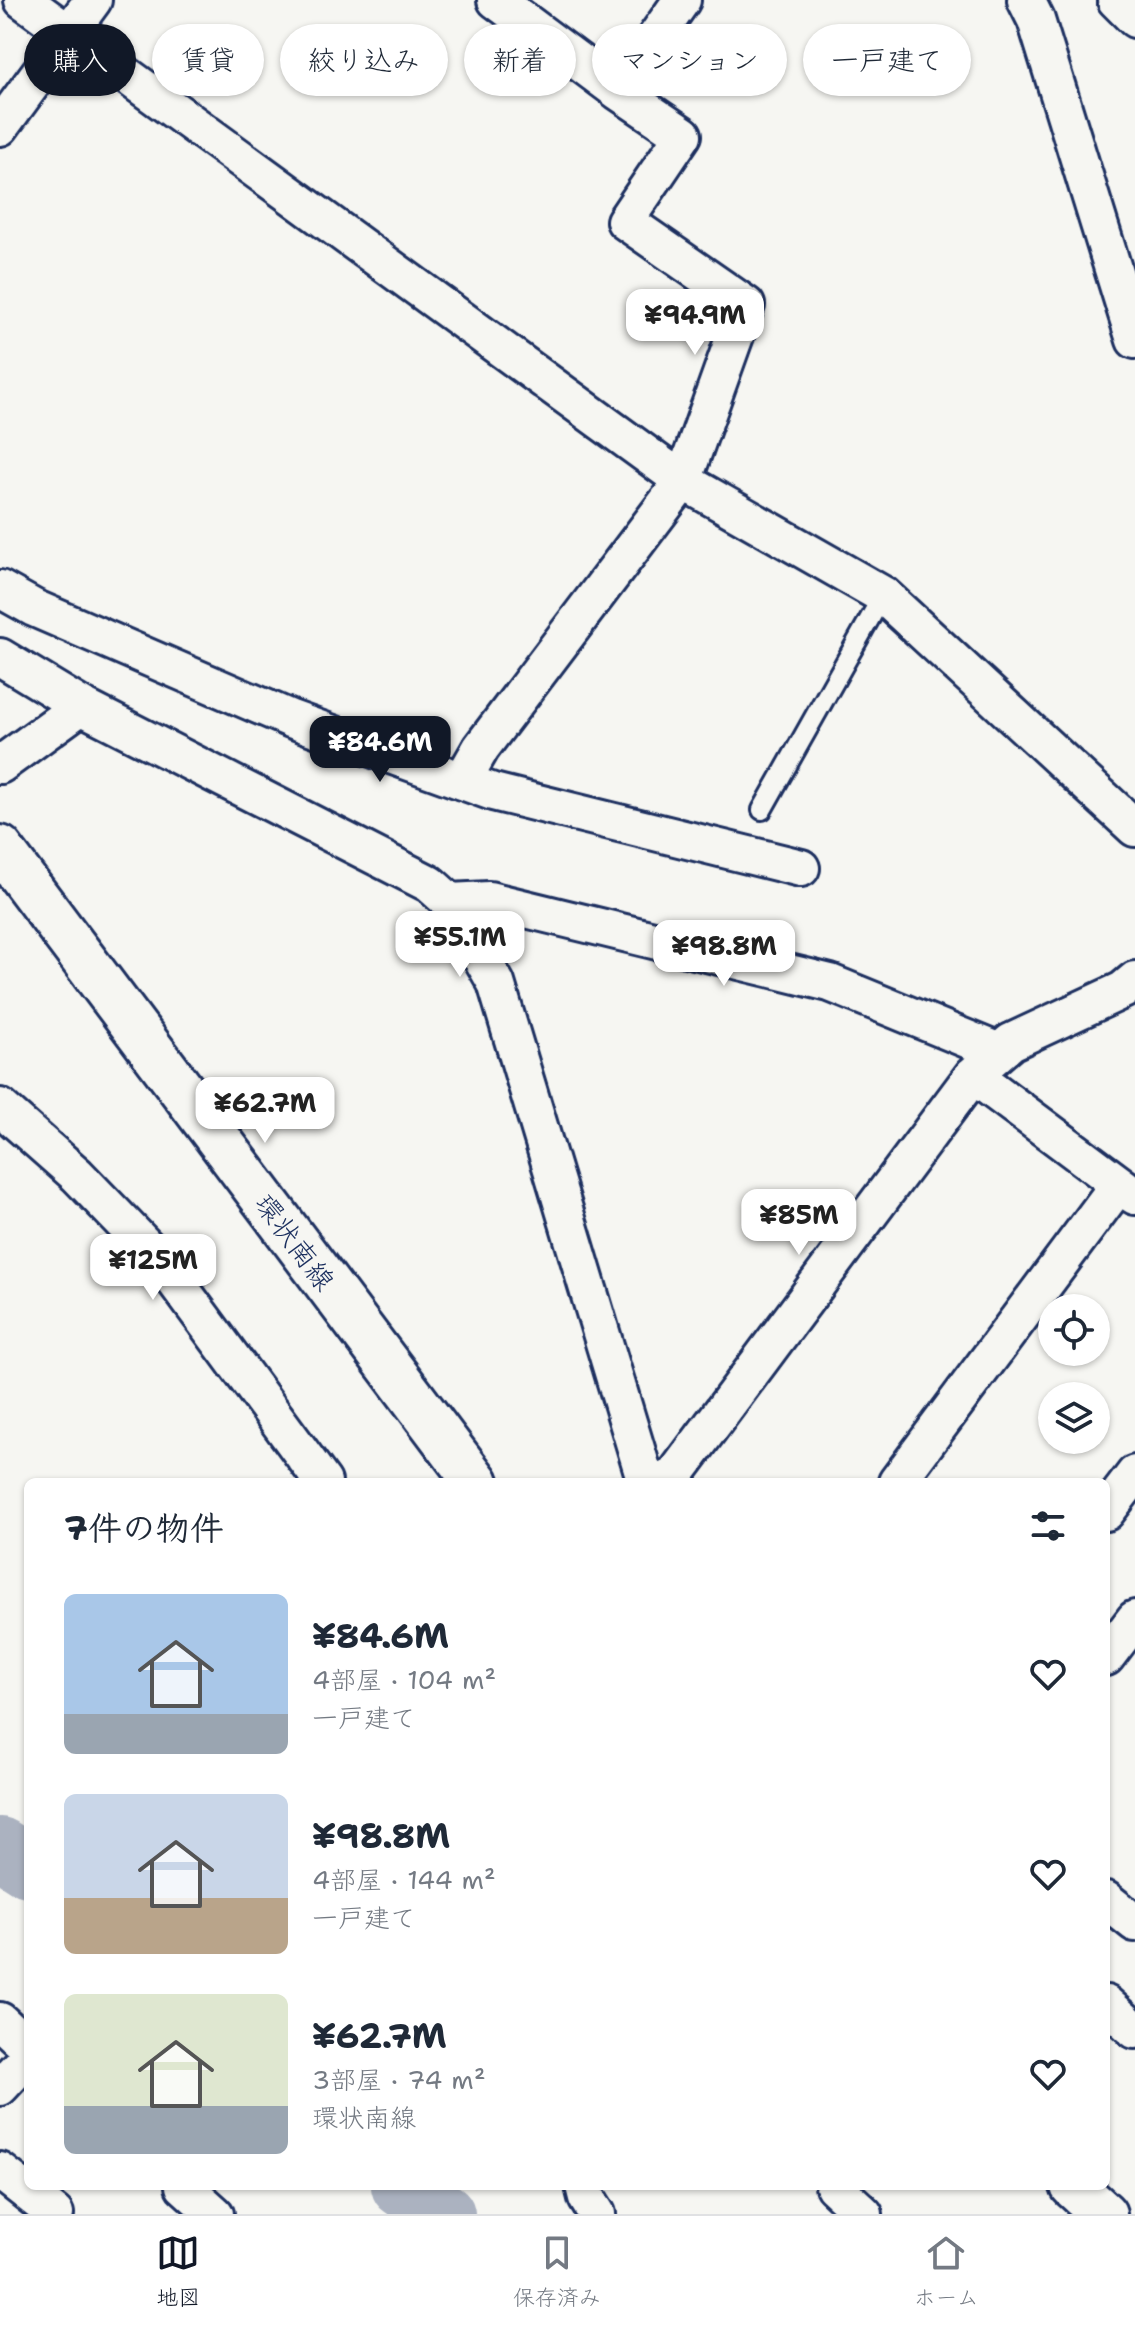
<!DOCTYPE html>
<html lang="ja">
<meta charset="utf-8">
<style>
body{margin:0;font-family:"Shantell Sans","Klee One",sans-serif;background:#f6f6f7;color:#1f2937;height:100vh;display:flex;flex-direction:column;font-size:30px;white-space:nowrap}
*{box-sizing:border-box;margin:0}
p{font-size:26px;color:#747a83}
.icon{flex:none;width:44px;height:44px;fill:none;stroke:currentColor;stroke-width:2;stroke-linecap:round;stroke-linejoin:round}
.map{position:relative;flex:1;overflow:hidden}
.panel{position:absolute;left:24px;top:1478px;width:1086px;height:712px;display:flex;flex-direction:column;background:#fff;border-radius:12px;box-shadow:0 2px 6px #0004}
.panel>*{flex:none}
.guide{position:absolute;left:24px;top:24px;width:1088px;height:72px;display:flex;gap:16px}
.tools{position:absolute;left:1038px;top:1294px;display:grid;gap:16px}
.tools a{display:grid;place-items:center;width:72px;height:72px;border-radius:50%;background:#fff;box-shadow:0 2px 6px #0004;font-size:40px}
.price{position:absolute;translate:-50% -68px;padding:0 18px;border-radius:16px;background:#fff;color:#222;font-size:26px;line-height:52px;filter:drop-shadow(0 2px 4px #0008)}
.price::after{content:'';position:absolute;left:50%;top:48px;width:24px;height:18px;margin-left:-12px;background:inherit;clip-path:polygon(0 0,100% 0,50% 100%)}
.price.on{background:#111827;color:#fff}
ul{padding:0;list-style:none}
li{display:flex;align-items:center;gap:24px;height:200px;padding:0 40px}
li span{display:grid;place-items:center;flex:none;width:224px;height:160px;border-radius:12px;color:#555}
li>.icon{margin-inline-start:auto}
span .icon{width:96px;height:96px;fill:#fffc;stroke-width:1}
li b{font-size:34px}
h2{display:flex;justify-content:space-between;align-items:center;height:96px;padding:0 40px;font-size:34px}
.tag{padding:0 28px;border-radius:36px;background:#fff;box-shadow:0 2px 6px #0004;font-size:28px;line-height:72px}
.tag.on{background:#111827;color:#fff}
.menu{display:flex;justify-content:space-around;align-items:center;height:112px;border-top:2px solid #e0e1e3;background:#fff;font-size:22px;color:#747a83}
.menu a{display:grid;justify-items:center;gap:4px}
.menu .on{color:#111827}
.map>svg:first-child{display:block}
</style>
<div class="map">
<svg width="1135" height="2214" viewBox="0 0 1135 2214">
<rect width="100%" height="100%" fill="#f6f6f2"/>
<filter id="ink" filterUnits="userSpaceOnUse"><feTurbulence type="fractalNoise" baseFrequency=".0125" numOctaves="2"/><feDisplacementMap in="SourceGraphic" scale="16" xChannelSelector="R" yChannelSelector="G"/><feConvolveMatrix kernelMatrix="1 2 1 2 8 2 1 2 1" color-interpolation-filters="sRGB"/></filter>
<g filter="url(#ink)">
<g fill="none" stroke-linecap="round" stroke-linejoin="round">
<!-- river -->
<path stroke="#abb2c0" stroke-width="62" d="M0 1848 28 1866
M402 2186 444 2214"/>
<defs>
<path id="service" d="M762 810 883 595"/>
<path id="minor" d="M23 0 683 481 883 595 1135 828
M1026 0 1036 20 1135 340
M1116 0 1135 19
M618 91 682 0
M0 127 93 0
M0 589 34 608 291 719 493 792 801 868
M0 657 81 706
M0 765 81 706 430 884 450 902 496 983 646 1482
M462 781 481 748 683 481 746 305 625 221 683 135 618 91 496 0
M450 902 489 900 830 983 999 1052
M973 1075 1135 1196
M0 1107 77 1175 162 1263 323 1482
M661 1482 674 1476 973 1075 1011 1042 1123 990 1135 980
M897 1482 1119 1184
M1106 1512 1135 1474
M1106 1657 1135 1619
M1106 1900 1135 1923
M1106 2004 1135 2030
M0 2021 28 2047
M0 2087 28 2057
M0 2171 55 2214
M184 2186 215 2214
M584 2186 587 2198 597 2214
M834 2186 864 2214"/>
<path id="tertiary" d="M0 848 476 1482
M1073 2186 1104 2214"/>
</defs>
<!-- service casing -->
<use href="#service" stroke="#1b2f5e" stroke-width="24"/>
<!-- minor casing -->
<use href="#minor" stroke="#1b2f5e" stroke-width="42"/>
<!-- tertiary casing -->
<use href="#tertiary" stroke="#1b2f5e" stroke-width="50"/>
<!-- service -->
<use href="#service" stroke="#f6f6f2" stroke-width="18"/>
<!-- minor -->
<use href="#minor" stroke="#f6f6f2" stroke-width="36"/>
<!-- tertiary -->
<use href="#tertiary" stroke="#f6f6f2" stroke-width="44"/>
</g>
</g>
<g text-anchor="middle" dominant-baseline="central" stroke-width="6" stroke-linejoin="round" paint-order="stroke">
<!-- street labels -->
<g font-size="28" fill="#1b2f5e" stroke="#f6f6f2">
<text transform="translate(295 1242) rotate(53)">環状南線</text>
</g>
</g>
</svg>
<div class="tools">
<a><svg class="icon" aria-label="locate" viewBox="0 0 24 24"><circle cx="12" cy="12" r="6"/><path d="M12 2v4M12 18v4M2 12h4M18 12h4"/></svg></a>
<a><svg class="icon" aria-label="layers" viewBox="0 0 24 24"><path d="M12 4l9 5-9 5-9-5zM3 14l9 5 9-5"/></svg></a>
</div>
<b class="price" style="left:695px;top:357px">¥94.9M</b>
<b class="price on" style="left:380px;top:784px">¥84.6M</b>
<b class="price" style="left:460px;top:979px">¥55.1M</b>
<b class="price" style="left:724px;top:988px">¥98.8M</b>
<b class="price" style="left:265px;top:1145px">¥62.7M</b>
<b class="price" style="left:799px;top:1257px">¥85M</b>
<b class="price" style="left:153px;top:1302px">¥125M</b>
<div class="guide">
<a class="tag on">購入</a>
<a class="tag">賃貸</a>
<a class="tag">絞り込み</a>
<a class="tag">新着</a>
<a class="tag">マンション</a>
<a class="tag">一戸建て</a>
</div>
<section class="panel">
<h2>7件の物件<svg class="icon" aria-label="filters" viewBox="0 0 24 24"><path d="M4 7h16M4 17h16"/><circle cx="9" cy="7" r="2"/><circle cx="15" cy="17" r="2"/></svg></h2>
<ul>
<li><span style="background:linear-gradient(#a9c7e8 75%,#9aa5b1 0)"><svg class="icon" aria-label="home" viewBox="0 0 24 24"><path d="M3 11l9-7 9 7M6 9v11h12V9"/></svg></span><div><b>¥84.6M</b><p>4部屋 · 104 m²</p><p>一戸建て</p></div><svg class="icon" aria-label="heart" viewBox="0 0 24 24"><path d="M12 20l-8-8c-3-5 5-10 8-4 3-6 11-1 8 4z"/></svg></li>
<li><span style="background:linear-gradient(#c9d6e8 65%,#b9a48a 0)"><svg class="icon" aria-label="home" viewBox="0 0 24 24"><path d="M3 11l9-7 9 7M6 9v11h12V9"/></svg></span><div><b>¥98.8M</b><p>4部屋 · 144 m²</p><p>一戸建て</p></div><svg class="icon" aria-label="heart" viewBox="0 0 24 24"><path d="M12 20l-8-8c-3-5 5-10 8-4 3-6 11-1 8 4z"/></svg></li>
<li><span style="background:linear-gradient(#dfe7d0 70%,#9aa5b1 0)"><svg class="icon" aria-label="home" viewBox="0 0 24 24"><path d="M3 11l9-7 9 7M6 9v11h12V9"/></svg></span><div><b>¥62.7M</b><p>3部屋 · 74 m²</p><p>環状南線</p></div><svg class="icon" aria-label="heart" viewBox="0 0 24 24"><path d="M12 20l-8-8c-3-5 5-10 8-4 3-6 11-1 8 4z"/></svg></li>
</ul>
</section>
</div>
<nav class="menu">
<a class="on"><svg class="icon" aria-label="map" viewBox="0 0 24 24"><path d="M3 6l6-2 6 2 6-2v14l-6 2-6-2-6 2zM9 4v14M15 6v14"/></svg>地図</a>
<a><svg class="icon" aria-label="saved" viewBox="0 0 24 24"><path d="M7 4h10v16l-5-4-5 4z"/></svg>保存済み</a>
<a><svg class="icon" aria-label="home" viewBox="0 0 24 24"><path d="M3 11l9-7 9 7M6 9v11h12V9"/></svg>ホーム</a>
</nav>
